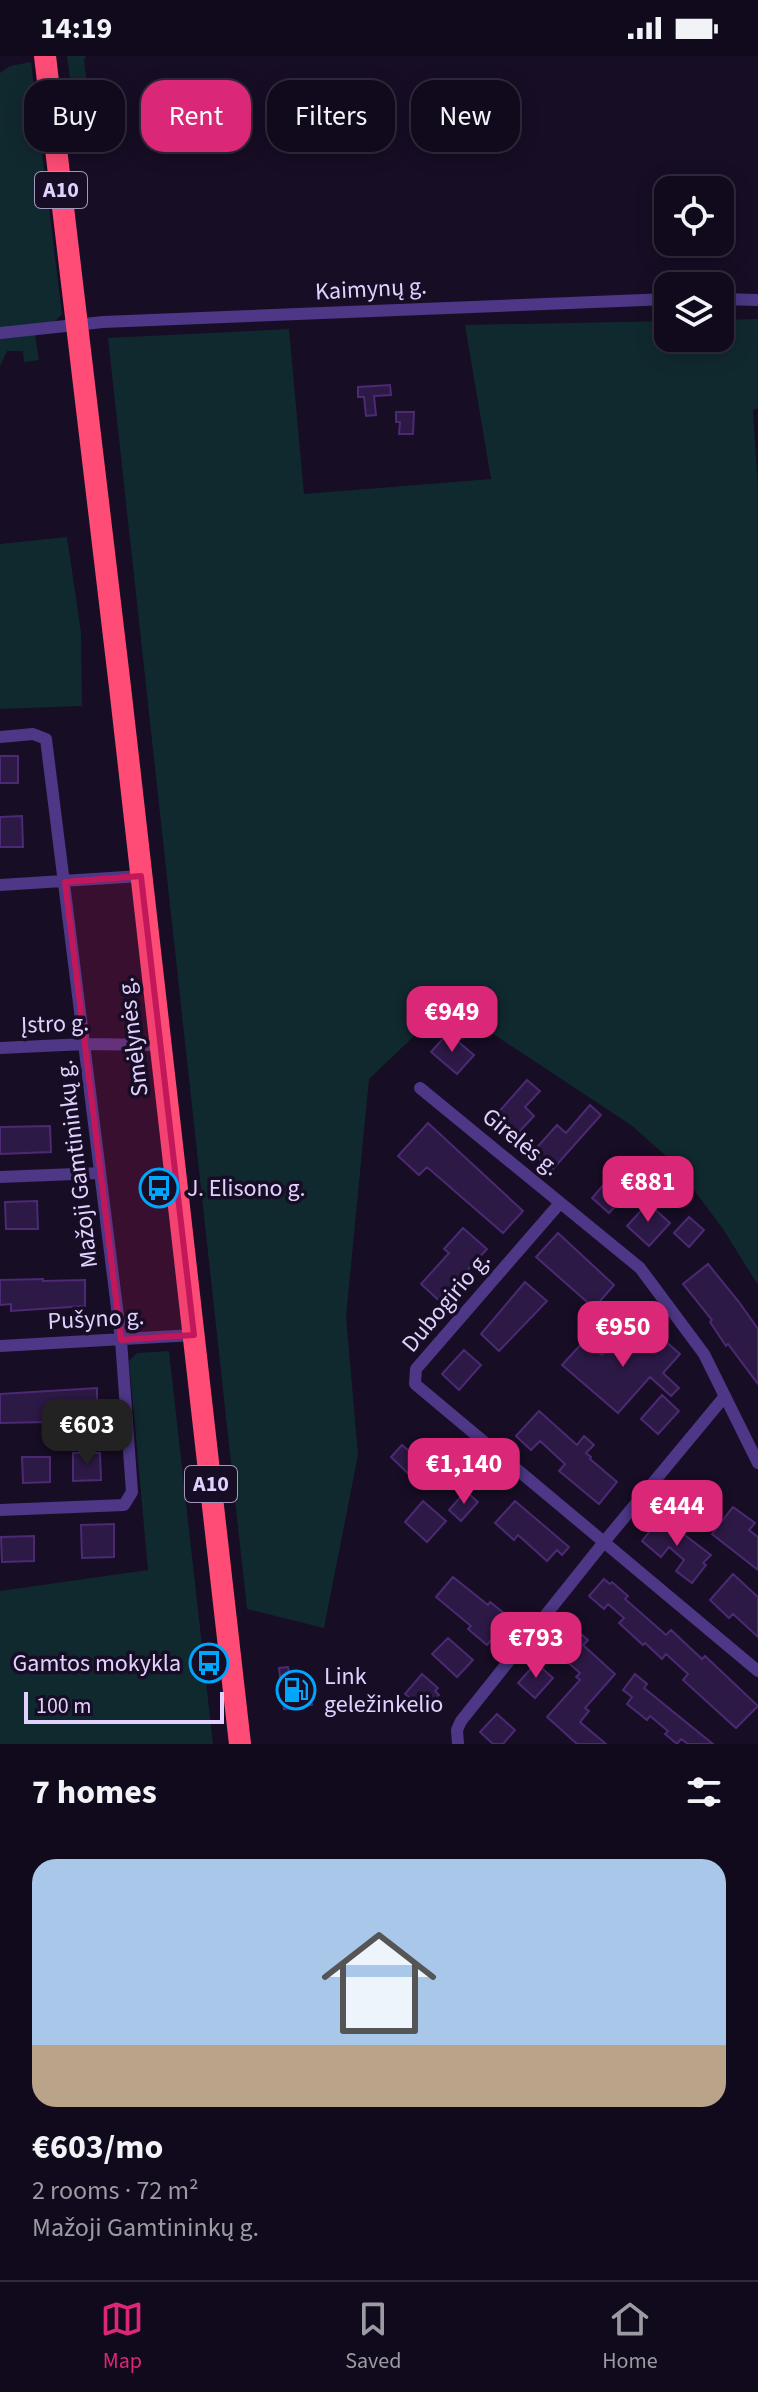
<!DOCTYPE html>
<meta charset="utf-8">
<style>
body{margin:0;font-family:"Source Sans 3",sans-serif;background:#1a1325;color:#f1f3f6;height:100vh;display:flex;flex-direction:column;font-size:30px;white-space:nowrap}
*{box-sizing:border-box;margin:0}
p{font-size:26px;color:#9c9aa3}
.icon{flex:none;width:44px;height:44px;fill:none;stroke:currentColor;stroke-width:2;stroke-linecap:round;stroke-linejoin:round}
.map{position:relative;height:1688px;overflow:hidden}
.side{display:flex;flex-direction:column;background:#110a1c;flex:1}
.side>*{flex:none}
.guide{position:absolute;left:24px;top:24px;width:710px;height:72px;display:flex;gap:16px}
.controls{position:absolute;left:654px;top:120px;display:grid;gap:16px}
.controls a{display:grid;place-items:center;width:80px;height:80px;border-radius:16px;background:#110a1c;box-shadow:0 4px 20px #0003,0 0 0 2px #302b3b;font-size:40px}
.scale{position:absolute;left:24px;bottom:20px;width:200px;box-sizing:border-box;padding-left:8px;border:4px solid #e2d1ff;border-top:0;font-size:22px;line-height:28px;white-space:nowrap;color:#e2d1ff;-webkit-text-stroke:6px #170d25;paint-order:stroke}
.price{position:absolute;translate:-50% -68px;padding:0 18px;border-radius:16px;background:#db2777;color:#fff;font-size:26px;line-height:52px;filter:drop-shadow(0 2px 4px #0008)}
.price::after{content:'';position:absolute;left:50%;top:48px;width:24px;height:18px;margin-left:-12px;background:inherit;clip-path:polygon(0 0,100% 0,50% 100%)}
.price.current{background:#222;color:#fff}
ul{padding:0;list-style:none}
li{display:grid;align-content:center;gap:16px;height:424px;padding:0 32px}
li+li{border-top:2px solid #302b3b}
li span{display:grid;place-items:center;height:248px;border-radius:24px;color:#555}
li>.icon{margin-inline-start:auto}
span .icon{width:144px;height:144px;fill:#fffc;stroke-width:1}
li b{font-size:34px}
h2{display:flex;justify-content:space-between;align-items:center;height:96px;padding:0 32px;font-size:34px}
.pill{padding:0 28px;border-radius:24px;background:#110a1c;box-shadow:0 4px 20px #0003,0 0 0 2px #302b3b;font-size:28px;line-height:72px}
.pill.current{background:#db2777;color:#fff}
.status{display:flex;justify-content:space-between;align-items:center;height:56px;padding:0 40px;background:#110a1c;direction:ltr}
.status svg{height:22px;fill:currentColor}
.tab-bar{display:flex;justify-content:space-around;align-items:center;height:112px;border-top:2px solid #302b3b;background:#110a1c;font-size:22px;color:#9c9aa3}
.tab-bar a{display:grid;justify-items:center;gap:4px}
.tab-bar .current{color:#db2777}
.map>svg:first-child{display:block}
</style>
<div class="status"><b>14:19</b><svg viewBox="0 0 49 12"><path d="M0 12V9h3v3zM5 12V6h3v6zM10 12V3h3v9zM15 12V0h3v12zM26 1h20v11H26zM47 4h2v5h-2z"/></svg></div>
<div class="map">
<svg width="758" height="1688" viewBox="0 0 758 1688">
<rect width="100%" height="100%" fill="#170d25"/>
<!-- green -->
<path fill="#10292f" d="M67 0H86L84 4 92 73 77 76Z
M31 6 62 258 49 271 34 273 39 304 24 306 23 295H7L0 310V17L10 10Z
M758 263V352L753 354 758 432V1229L723 1173 674 1107 631 1069 448 948 369 1023 346 1261 358 1399 324 1572 247 1553 108 282 289 273 304 438 491 423 465 269 668 265V282H720V264Z
M67 481 81 576 82 650 0 653V488Z
M169 1295 213 1688H0V1535L148 1514 129 1305 137 1297Z"/>
<!-- building -->
<path fill="#2d1946" stroke="#4b2a73" stroke-width="2" d="M390 329 391 339 374 340 376 359 366 360 364 341H358V331Z
M396 356H414L413 378H399L400 366H396Z
M0 700H18V727H0Z
M22 760 23 791H0V761Z
M448 977 474 999 457 1018 431 996Z
M527 1024 540 1035 525 1051 534 1060 518 1077 497 1058Z
M590 1049 601 1059 552 1114 532 1097 557 1069 566 1077Z
M428 1067 523 1155 503 1177 427 1111 419 1119 398 1100Z
M50 1070 51 1096 0 1098V1071Z
M615 1116 633 1131 609 1157 592 1142Z
M37 1145 38 1173H6L5 1146Z
M648 1147 670 1167 649 1190 627 1170Z
M689 1161 704 1174 689 1191 674 1177Z
M463 1172 487 1193 463 1219 468 1224 445 1250 421 1228 449 1197 444 1193Z
M558 1177 614 1229 594 1252 536 1201Z
M708 1208 739 1246 758 1273V1328L728 1288 726 1290 710 1266 712 1264 683 1228Z
M43 1223V1225L85 1224V1250L11 1255V1248L0 1249V1224Z
M525 1226 547 1245 499 1295 481 1278Z
M655 1276 680 1298 663 1317 679 1332 671 1340 650 1321 618 1357 562 1309 585 1284 602 1299 621 1278 639 1294Z
M464 1294 481 1309 459 1334 442 1318Z
M97 1332V1365L0 1367V1338Z
M662 1339 679 1355 658 1378 641 1363Z
M539 1355 577 1389 584 1380 594 1389 586 1397 591 1401 590 1403 617 1426 599 1448 559 1415 565 1408 540 1385 531 1394 516 1380Z
M442 1387 468 1410 449 1430 424 1407Z
M402 1389 430 1413 418 1427 391 1401Z
M73 1397H100L101 1424 73 1425Z
M22 1401H50V1426L23 1427Z
M466 1435 478 1446 461 1465 449 1454Z
M423 1445 446 1465 427 1486 405 1466Z
M515 1445 569 1491 562 1499 557 1494 547 1505 518 1479 514 1484 495 1467Z
M733 1451 755 1467 749 1474 758 1481V1514L712 1478Z
M661 1461 711 1499 703 1507 706 1509 692 1527 676 1515 684 1504 669 1491 661 1501 642 1485Z
M114 1468V1501L82 1502 81 1469Z
M34 1480V1505L2 1506 1 1481Z
M733 1518 758 1541V1581L733 1558 729 1562 710 1544Z
M453 1521 488 1549 490 1546 510 1562 487 1589 468 1573 471 1570 436 1541Z
M604 1523 610 1528 612 1526 628 1540 625 1543 666 1579 671 1574 702 1603 705 1600 758 1650 736 1672 683 1624 688 1618 666 1598 662 1603 645 1587 643 1589 619 1567 624 1562 608 1548 604 1553 589 1540Z
M569 1568 588 1584 583 1589 615 1618 585 1652 589 1655 580 1666 606 1688H577L547 1661 580 1624 576 1621 580 1617 549 1590Z
M448 1582 473 1604 457 1621 432 1598Z
M536 1607 553 1622 535 1642 518 1627Z
M288 1611 290 1621 308 1619 312 1649 284 1653 279 1612Z
M422 1618 438 1632 435 1635 439 1639 425 1655 405 1638Z
M635 1618 647 1628 644 1632 713 1688H688L681 1683 677 1688 665 1678 668 1675 650 1660 647 1664 627 1648 632 1641 623 1634Z
M497 1658 515 1674 503 1688H493L480 1676Z"/>
<g fill="none" stroke-linecap="round" stroke-linejoin="round">
<!-- street -->
<path stroke="#4d3786" stroke-width="12" d="M720 243 758 244
M0 277 103 266 668 243
M0 681 33 678 46 683 121 1284 132 1436 124 1449 0 1454
M0 829 141 820
M0 992 85 988 160 989
M420 1032 640 1212 704 1298 758 1407
M0 1121 100 1117
M560 1147 416 1313 415 1328 758 1615
M0 1290 194 1279
M458 1688 457 1674 461 1665 604 1486 725 1340"/>
<!-- highway -->
<path stroke="#ff4c76" stroke-width="22" d="M45 0 120 631 240 1688"/>
</g>
<!-- marked area -->
<path fill="#c2185b" fill-opacity="0.2" stroke="#c2185b" stroke-width="6" stroke-linejoin="round" d="M141 820 194 1279 121 1284 65 826Z"/>
<!-- icons -->
<defs>
<symbol id="bus-ring" viewBox="-11 -11 22 22"><circle r="9.5" fill="#170d25" stroke="#00a5fc" stroke-width="1.5"/><path d="M-5-6H5V4H4V6H2V4H-2V6H-4V4H-5ZM-3.5-4V0h7V-4ZM-3.5 1.2v1.5H-2V1.2ZM2 1.2v1.5H3.5V1.2Z" fill="#00a5fc"/></symbol>
<symbol id="fuel-ring" viewBox="-11 -11 22 22"><circle r="9.5" fill="#170d25" stroke="#00a5fc" stroke-width="1.5"/><path d="M-5.5-6h7V0h2V4h1.3V-2.5L3-4.5l.8-.8L6-3V5H2.5V1h-1V6h-7ZM-4.2-4.7v3.2H.2V-4.7Z" fill="#00a5fc"/></symbol>
</defs>
<g fill-rule="evenodd">
<use href="#bus-ring" x="137" y="1110" width="44" height="44"/>
<use href="#bus-ring" x="187" y="1585" width="44" height="44"/>
<use href="#fuel-ring" x="274" y="1612" width="44" height="44"/>
</g>
<g text-anchor="middle" dominant-baseline="central" stroke-width="7" stroke-linejoin="round" paint-order="stroke">
<!-- shield labels -->
<g fill="#170d25" stroke="#a596be" stroke-width="2">
<rect x="35" y="116" width="52" height="36" rx="6"/>
<rect x="185" y="1410" width="52" height="36" rx="6"/>
</g>
<g font-size="22" font-weight="bold" fill="#e2d1ff">
<text x="61" y="134">A10</text>
<text x="211" y="1428">A10</text>
</g>
<!-- street labels -->
<g font-size="24" fill="#e2d1ff" stroke="#170d25">
<text transform="translate(371 233) rotate(-3)">Kaimynų g.</text>
<text transform="translate(55 968) rotate(-2)">Įstro g.</text>
<text transform="translate(133 981) rotate(-97)">Smėlynės g.</text>
<text transform="translate(521 1086) rotate(39)">Girelės g.</text>
<text transform="translate(77 1108) rotate(-97)">Mažoji Gamtininkų g.</text>
<text transform="translate(446 1246) rotate(-50)">Dubogirio g.</text>
<text transform="translate(96 1263) rotate(-3)">Pušyno g.</text>
</g>
<!-- poi labels -->
<g font-size="24" fill="#e2d1ff" stroke="#170d25" text-anchor="start">
<text x="187" y="1132">J. Elisono g.</text>
<text x="181" y="1607" text-anchor="end">Gamtos mokykla</text>
<text x="324" y="1620">Link<tspan x="324" dy="28">geležinkelio</tspan></text>
</g>
</g>
</svg>
<div class="controls">
<a><svg class="icon" aria-label="locate" viewBox="0 0 24 24"><circle cx="12" cy="12" r="6"/><path d="M12 2v4M12 18v4M2 12h4M18 12h4"/></svg></a>
<a><svg class="icon" aria-label="layers" viewBox="0 0 24 24"><path d="M12 4l9 5-9 5-9-5zM3 14l9 5 9-5"/></svg></a>
</div>
<div class="scale">100 m</div>
<b class="price" style="left:452px;top:998px">€949</b>
<b class="price" style="left:648px;top:1168px">€881</b>
<b class="price" style="left:623px;top:1313px">€950</b>
<b class="price current" style="left:87px;top:1411px">€603</b>
<b class="price" style="left:464px;top:1450px">€1,140</b>
<b class="price" style="left:677px;top:1492px">€444</b>
<b class="price" style="left:536px;top:1624px">€793</b>
<div class="guide">
<a class="pill">Buy</a>
<a class="pill current">Rent</a>
<a class="pill">Filters</a>
<a class="pill">New</a>
</div>
</div>
<section class="side">
<h2>7 homes<svg class="icon" aria-label="filters" viewBox="0 0 24 24"><path d="M4 7h16M4 17h16"/><circle cx="9" cy="7" r="2"/><circle cx="15" cy="17" r="2"/></svg></h2>
<ul>
<li><span style="background:linear-gradient(#a9c7e8 75%,#b9a48a 0)"><svg class="icon" aria-label="home" viewBox="0 0 24 24"><path d="M3 11l9-7 9 7M6 9v11h12V9"/></svg></span><div><b>€603/mo</b><p>2 rooms · 72 m²</p><p>Mažoji Gamtininkų g.</p></div></li>
</ul>
</section>
<nav class="tab-bar">
<a class="current"><svg class="icon" aria-label="map" viewBox="0 0 24 24"><path d="M3 6l6-2 6 2 6-2v14l-6 2-6-2-6 2zM9 4v14M15 6v14"/></svg>Map</a>
<a><svg class="icon" aria-label="saved" viewBox="0 0 24 24"><path d="M7 4h10v16l-5-4-5 4z"/></svg>Saved</a>
<a><svg class="icon" aria-label="home" viewBox="0 0 24 24"><path d="M3 11l9-7 9 7M6 9v11h12V9"/></svg>Home</a>
</nav>
